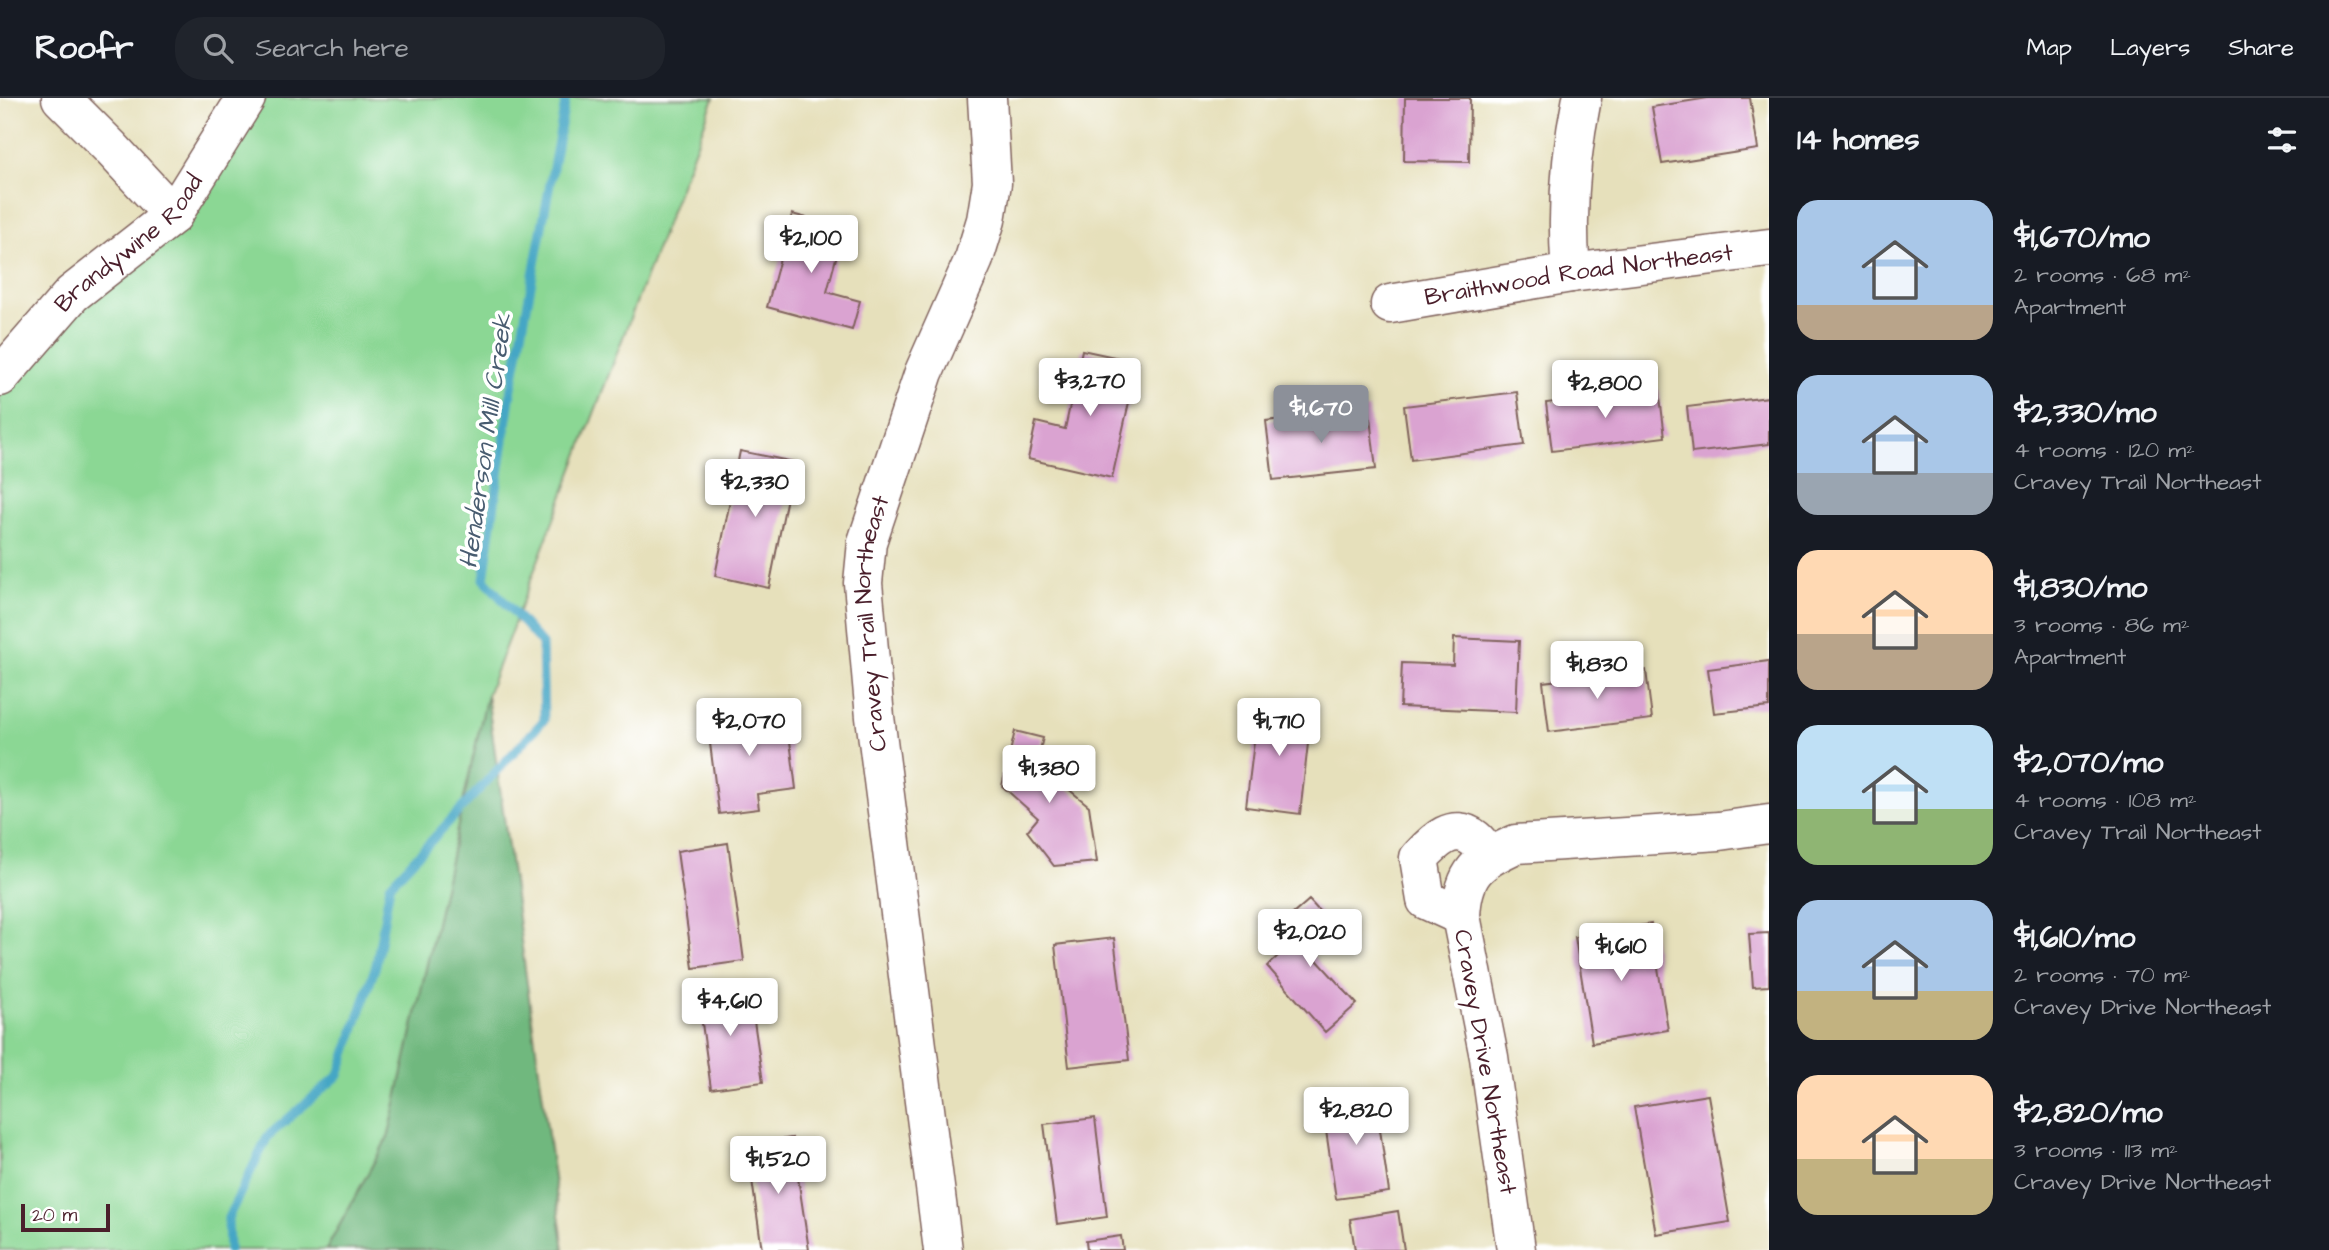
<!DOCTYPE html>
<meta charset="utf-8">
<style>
body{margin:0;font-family:"Architects Daughter",sans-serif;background:#20242c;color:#f1f3f6;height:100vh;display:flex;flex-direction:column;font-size:26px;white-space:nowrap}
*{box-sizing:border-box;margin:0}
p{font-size:23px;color:#9ea1a6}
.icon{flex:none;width:38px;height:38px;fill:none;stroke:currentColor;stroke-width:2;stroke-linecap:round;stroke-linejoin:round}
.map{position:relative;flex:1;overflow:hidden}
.panel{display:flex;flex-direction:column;background:#171b24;width:560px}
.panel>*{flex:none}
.scale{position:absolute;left:21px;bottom:18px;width:89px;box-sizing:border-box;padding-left:7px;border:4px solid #4a1f2b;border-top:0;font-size:19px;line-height:24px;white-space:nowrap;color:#4a1f2b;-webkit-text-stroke:5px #fff;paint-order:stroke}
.price{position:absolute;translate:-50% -60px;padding:0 16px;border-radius:7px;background:#fff;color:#222;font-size:23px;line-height:46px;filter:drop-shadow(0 2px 4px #0008)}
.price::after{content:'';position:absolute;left:50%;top:42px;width:21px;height:16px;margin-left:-10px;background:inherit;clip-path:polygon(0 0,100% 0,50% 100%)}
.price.on{background:#8c9099;color:#fff}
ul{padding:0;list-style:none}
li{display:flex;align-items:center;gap:21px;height:175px;padding:0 28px}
li span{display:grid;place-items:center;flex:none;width:196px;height:140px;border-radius:21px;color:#555}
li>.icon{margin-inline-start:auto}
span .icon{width:84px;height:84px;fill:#fffc;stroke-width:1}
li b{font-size:30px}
h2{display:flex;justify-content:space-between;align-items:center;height:84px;padding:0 28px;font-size:30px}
header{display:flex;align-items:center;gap:42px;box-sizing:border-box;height:98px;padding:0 35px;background:#171b24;border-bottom:2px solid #363941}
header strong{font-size:33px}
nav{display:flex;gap:38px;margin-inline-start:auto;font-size:24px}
.search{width:490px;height:63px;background:#20242c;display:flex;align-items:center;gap:18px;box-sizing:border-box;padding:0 24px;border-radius:28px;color:#9ea1a6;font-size:26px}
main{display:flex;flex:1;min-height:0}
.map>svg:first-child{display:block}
</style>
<header>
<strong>Roofr</strong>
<div class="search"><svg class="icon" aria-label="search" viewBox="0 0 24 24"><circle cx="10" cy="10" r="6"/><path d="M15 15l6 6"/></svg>Search here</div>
<nav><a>Map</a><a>Layers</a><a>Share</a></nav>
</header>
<main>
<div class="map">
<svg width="1769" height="1152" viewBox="0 0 1769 1152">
<rect width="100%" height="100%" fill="#fff"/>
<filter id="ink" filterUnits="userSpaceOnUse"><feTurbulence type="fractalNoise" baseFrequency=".0143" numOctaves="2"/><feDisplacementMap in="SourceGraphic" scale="14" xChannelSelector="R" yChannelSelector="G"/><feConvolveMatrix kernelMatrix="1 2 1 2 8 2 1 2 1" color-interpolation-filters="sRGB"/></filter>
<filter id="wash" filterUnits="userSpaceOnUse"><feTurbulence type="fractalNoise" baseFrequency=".00686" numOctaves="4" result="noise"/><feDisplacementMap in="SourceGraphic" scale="28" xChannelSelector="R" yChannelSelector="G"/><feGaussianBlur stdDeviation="1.57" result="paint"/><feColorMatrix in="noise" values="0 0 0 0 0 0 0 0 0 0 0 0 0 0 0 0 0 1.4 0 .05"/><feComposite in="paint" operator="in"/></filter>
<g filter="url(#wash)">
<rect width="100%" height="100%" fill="#e6e0bb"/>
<!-- green -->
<path fill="#8bd794" stroke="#6a7b60" stroke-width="2" d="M265 0H714L487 597 389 1037 326 1152H0V286L214 76Z"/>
<!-- forest -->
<path fill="#70b87e" stroke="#5d6c54" stroke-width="2" d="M487 597 564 1152H326L389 1037Z"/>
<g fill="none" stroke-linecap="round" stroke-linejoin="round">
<!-- stream -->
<path stroke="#45a6c5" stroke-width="9" d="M229 1152 228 1120 268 1038 339 977 376 867 390 787 544 622 542 546 484 481 510 300 566 0"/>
</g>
<g id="blocks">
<!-- building -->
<path fill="#daa3d1" d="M1405 0H1470L1469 64 1404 63Z
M1708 0H1750L1758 51 1662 66 1652 9Z
M792 116 844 130 827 194 860 203 852 232 767 209Z
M1082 252 1138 264 1112 380 1028 361 1036 324 1065 331Z
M1659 291 1665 339 1552 353 1546 305Z
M1517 294 1524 347 1411 362 1404 308Z
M1769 299V346L1692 355 1687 309Z
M1369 311 1376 371 1273 382 1266 323Z
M740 353 794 364 769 490 715 478Z
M1454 540 1519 543 1516 614 1400 609 1402 565 1453 567Z
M1769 563V609L1714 615 1708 571Z
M1646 572 1652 621 1549 634 1543 584Z
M1259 603 1312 610 1300 716 1246 709Z
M749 608 751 624 787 619 796 691 757 696 759 711 719 716 706 614Z
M1015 633 1043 640 1037 663 1055 666 1061 685 1089 708 1097 764 1054 768 1027 733 1038 720 1002 688Z
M728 745 744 863 693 870 677 753Z
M1309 802 1332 827 1306 850 1357 906 1325 934 1267 868 1291 846 1277 830Z
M1651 826 1668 932 1592 945 1575 839Z
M1769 835V888L1753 889 1749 836Z
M1114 840 1129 962 1069 969 1055 847Z
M749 889 763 984 711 991 698 896Z
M1375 997 1389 1094 1336 1101 1322 1005Z
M1708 997 1730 1124 1656 1136 1634 1009Z
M1095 1020 1107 1119 1057 1126 1044 1026Z
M792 1040 809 1152H762L747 1047Z
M1398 1113 1404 1152H1355L1350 1121Z
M1121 1138 1123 1152H1087L1086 1143Z"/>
</g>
</g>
<g filter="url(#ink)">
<use href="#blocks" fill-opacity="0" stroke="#81635d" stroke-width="2"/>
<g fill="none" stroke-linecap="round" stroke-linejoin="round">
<defs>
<g id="minor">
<path d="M61 0 110 49 173 117"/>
<path d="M1571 175C1566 116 1570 58 1582 0"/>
<path id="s1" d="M1390 206 1571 175 1769 150"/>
<path id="s2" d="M0 279 72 196 173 117 246 0"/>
<path d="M1461 818 1426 802 1419 760C1433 745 1452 723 1475 741 1480 745 1485 753 1489 758"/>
<path id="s3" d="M943 1152 875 619 863 485 867 444 924 274 974 161 986 122 992 85 987 0"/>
<path d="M1516 1152 1489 959 1461 818C1463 774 1478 763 1516 746L1719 733 1769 726"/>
</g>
</defs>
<!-- minor casing -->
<use href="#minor" stroke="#81635d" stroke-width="41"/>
<!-- minor -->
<use href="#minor" stroke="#fff" stroke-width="38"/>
</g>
</g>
<g text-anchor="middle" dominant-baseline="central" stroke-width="7" stroke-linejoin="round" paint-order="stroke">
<!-- street labels -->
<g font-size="24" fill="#4a1f2b" stroke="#fff">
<text stroke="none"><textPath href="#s2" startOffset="187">Brandywine Road</textPath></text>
<text stroke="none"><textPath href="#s1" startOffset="191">Braithwood Road Northeast</textPath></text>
<text stroke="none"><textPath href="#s3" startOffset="632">Cravey Trail Northeast</textPath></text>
<text transform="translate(1485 964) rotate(80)">Cravey Drive Northeast</text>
</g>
<!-- water labels -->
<g font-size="26" font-style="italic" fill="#485c70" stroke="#fff">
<text transform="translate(486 343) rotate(-82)">Henderson Mill Creek</text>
</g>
</g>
</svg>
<div class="scale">20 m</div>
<b class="price" style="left:811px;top:177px">$2,100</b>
<b class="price" style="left:1090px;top:320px">$3,270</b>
<b class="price" style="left:1605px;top:322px">$2,800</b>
<b class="price on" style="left:1321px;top:347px">$1,670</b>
<b class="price" style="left:755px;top:421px">$2,330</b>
<b class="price" style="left:1597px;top:603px">$1,830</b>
<b class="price" style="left:749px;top:660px">$2,070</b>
<b class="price" style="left:1279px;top:660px">$1,710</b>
<b class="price" style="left:1049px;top:707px">$1,380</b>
<b class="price" style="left:1310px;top:871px">$2,020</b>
<b class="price" style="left:1621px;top:885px">$1,610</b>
<b class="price" style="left:730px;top:940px">$4,610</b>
<b class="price" style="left:1356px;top:1049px">$2,820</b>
<b class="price" style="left:778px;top:1098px">$1,520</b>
</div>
<section class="panel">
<h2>14 homes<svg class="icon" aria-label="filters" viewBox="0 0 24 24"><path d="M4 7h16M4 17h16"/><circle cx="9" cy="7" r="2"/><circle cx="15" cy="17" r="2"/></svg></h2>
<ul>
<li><span style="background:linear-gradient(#a9c7e8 75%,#b9a48a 0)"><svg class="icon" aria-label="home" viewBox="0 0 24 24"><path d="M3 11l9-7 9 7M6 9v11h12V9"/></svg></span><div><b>$1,670/mo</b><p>2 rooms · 68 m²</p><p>Apartment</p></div></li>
<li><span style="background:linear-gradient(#a9c7e8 70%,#9aa5b1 0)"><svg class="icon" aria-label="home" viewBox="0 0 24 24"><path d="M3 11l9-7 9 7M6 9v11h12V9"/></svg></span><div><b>$2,330/mo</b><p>4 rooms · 120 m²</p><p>Cravey Trail Northeast</p></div></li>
<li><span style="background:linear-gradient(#ffd9b3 60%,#b9a48a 0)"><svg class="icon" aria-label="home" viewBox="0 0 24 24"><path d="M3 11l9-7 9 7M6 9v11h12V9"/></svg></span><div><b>$1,830/mo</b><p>3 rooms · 86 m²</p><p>Apartment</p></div></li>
<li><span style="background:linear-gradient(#bfe0f5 60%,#8fb573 0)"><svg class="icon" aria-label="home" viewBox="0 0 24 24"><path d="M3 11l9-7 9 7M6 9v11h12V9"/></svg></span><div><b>$2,070/mo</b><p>4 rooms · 108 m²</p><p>Cravey Trail Northeast</p></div></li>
<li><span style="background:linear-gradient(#a9c7e8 65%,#c2b280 0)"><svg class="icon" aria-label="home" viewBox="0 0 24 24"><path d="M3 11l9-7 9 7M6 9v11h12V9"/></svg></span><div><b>$1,610/mo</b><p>2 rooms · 70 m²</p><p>Cravey Drive Northeast</p></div></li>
<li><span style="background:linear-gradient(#ffd9b3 60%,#c2b280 0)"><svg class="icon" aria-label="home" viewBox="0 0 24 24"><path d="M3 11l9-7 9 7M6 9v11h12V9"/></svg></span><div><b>$2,820/mo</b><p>3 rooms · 113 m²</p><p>Cravey Drive Northeast</p></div></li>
</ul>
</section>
</main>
